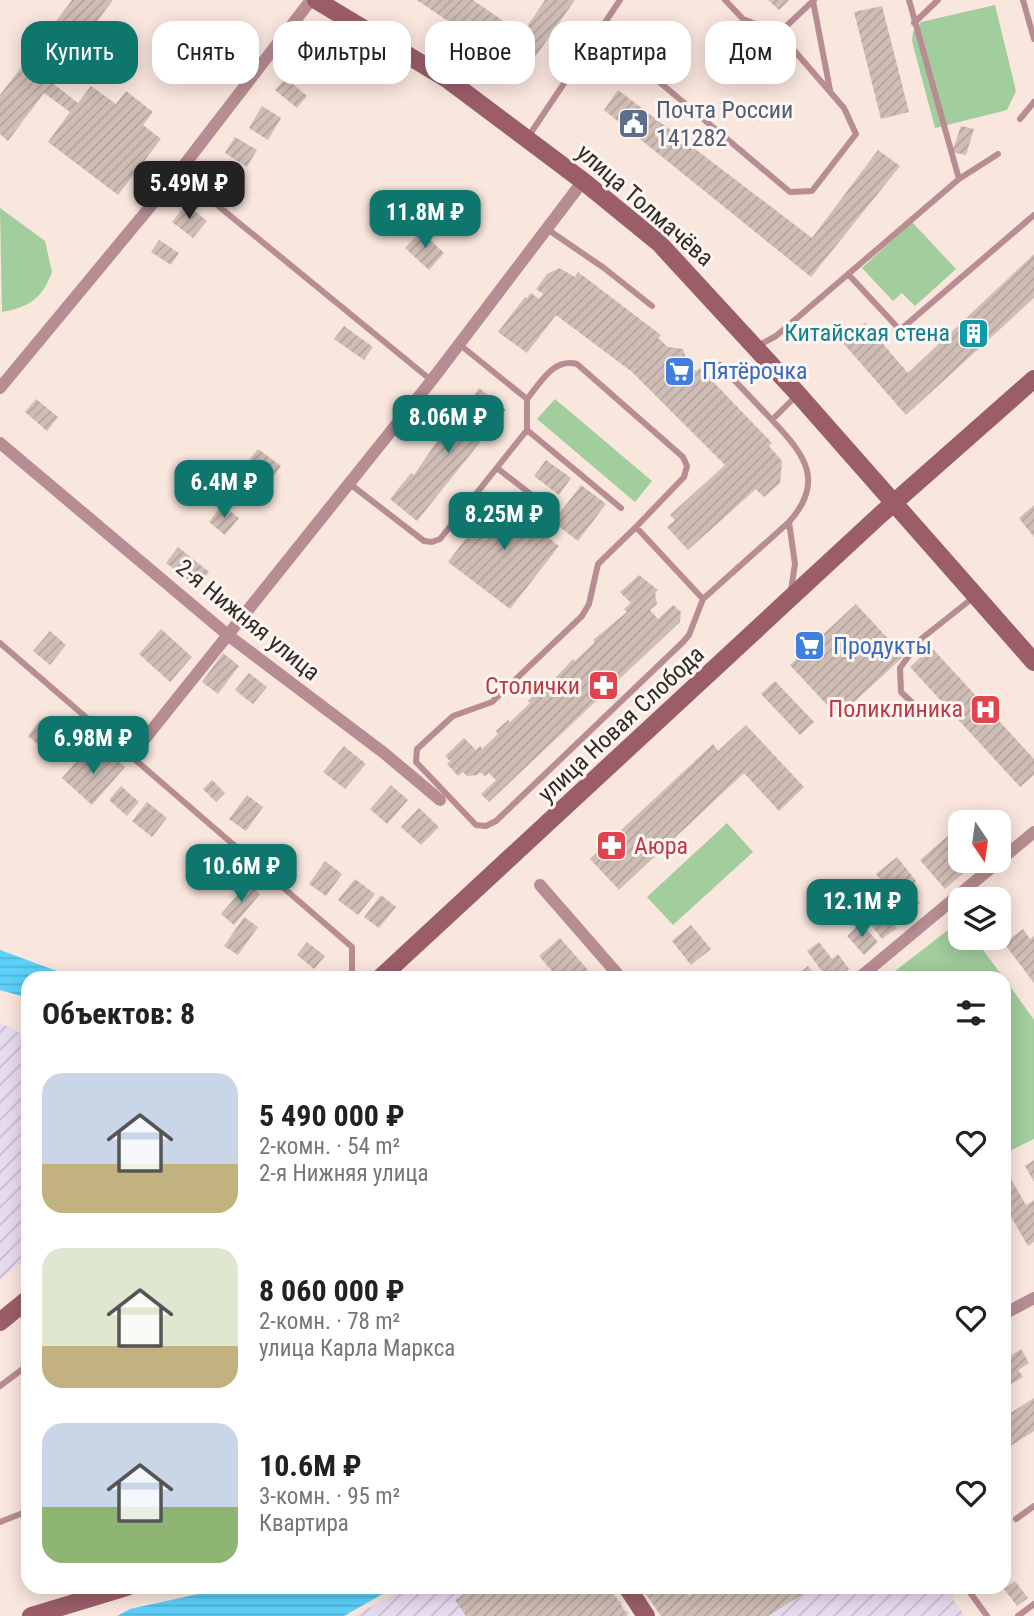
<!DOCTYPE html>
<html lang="ru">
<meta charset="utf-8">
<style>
body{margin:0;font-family:"Roboto Condensed",sans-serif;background:#f2f2f2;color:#222;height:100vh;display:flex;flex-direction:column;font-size:26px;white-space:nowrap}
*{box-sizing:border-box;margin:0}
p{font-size:23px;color:#767676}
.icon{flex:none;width:38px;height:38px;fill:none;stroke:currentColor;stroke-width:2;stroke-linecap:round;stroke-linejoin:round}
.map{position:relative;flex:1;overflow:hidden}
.details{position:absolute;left:21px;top:971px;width:990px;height:623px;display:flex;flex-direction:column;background:#fff;border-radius:21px;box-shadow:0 4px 18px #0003}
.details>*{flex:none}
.hud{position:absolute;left:21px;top:21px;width:992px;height:63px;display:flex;gap:14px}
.needle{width:46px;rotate:167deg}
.controls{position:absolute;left:948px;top:810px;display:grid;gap:14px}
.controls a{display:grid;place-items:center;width:63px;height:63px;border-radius:14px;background:#fff;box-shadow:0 4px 18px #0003;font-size:35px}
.price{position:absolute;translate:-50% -60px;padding:0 16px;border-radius:14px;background:#0f766e;color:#fff;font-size:23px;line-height:46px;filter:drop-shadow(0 2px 4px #0008)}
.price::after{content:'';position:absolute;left:50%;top:42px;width:21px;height:16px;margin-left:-10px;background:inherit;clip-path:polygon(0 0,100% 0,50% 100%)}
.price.on{background:#222;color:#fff}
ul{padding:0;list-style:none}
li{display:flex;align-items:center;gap:21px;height:175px;padding:0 21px}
li span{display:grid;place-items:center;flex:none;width:196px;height:140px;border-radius:21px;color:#555}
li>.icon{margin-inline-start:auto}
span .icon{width:84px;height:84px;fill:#fffc;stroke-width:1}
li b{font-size:30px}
h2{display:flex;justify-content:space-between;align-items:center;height:84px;padding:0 21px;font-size:30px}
.chip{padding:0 24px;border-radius:21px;background:#fff;box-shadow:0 4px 18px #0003;font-size:24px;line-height:63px}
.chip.on{background:#0f766e;color:#fff}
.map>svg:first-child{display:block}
</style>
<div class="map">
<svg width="1034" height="1616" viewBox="0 0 1034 1616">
<defs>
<pattern id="industrial-furrows" width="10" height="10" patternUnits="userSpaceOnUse" patternTransform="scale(1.75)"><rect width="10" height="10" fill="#e7dbf0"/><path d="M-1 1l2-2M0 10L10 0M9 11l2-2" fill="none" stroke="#c7bcce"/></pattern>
<pattern id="water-rules" width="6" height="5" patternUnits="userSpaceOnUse" patternTransform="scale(1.75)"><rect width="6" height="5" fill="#5dd1fb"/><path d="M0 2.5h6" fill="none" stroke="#51b4d7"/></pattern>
<pattern id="building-hatch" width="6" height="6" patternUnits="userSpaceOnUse" patternTransform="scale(1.75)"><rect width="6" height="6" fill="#d0beb6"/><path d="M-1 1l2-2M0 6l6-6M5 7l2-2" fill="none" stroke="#b3a39c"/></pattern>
</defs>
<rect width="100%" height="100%" fill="#f9e6dd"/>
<!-- industrial -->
<path fill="url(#industrial-furrows)" d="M0 1023 28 1037V1256L0 1280Z
M407 1587H611L631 1616H354Z
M641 1587H963L952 1598 965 1616H661Z"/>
<!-- park -->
<path fill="#a2cd9d" d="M995 5 1016 91 1007 110 935 128 912 41 913 32 921 22Z
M0 208 45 241 52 272C42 299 29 307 2 312Z
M912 222 956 269 915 306 902 293 893 301 862 268Z
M555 399 652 481 635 502 537 419Z
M727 823 753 852 673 925 647 897Z
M961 920V938H974L1004 978H886Z
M1005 979 1034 1020V1139L1005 1153Z"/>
<!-- water -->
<path fill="url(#water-rules)" d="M0 950 76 978H28V998L0 990Z
M230 1587H395L344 1616H117L130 1609Z"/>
<!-- building -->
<path fill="url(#building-hatch)" d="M72 0H113L51 82 78 103 91 86 116 104 126 91 153 112 143 125 161 139 118 195 48 142 70 112 44 93 8 141 0 134V95Z
M417 0H473L522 34 545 0H575L524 73Z
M768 0H789L779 10Z
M882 6 909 112 881 119 854 12Z
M286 78 307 96 297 108 275 90Z
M618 90 812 238 878 150 900 166 811 277 604 110Z
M262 106 281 118 268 140 249 128Z
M961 126 974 129 966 155 952 152Z
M235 137 257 150 247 167 225 153Z
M186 204 207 221 193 238 172 222Z
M421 231 444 253 429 270 405 248Z
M159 240 179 253 171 265 151 252Z
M1034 254V298L906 415 843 343 865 323 908 373Z
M559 268 575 277 578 272 661 335 658 338 668 347 683 349 688 364 696 371 700 368 772 443 769 446 782 461 780 483 764 497 756 489 688 550 667 527 675 520 670 515 725 465 632 372 556 315 527 353 498 332 525 297 527 298 531 293 539 299 543 294 536 289 547 274Z
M344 326 373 347 364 360 334 339Z
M479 388 506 410 417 521 390 499 411 473 414 475 444 431 447 434Z
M36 399 58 417 47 431 25 412Z
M258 449 281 466 269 482 246 464Z
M546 460 571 478 559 495 534 476Z
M581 485 606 504 578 541 553 522Z
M500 494 545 528 542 533 559 546 510 609 448 562Z
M222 505 239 518 225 535 209 522Z
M1034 505V537L1019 518Z
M178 547 209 572 197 587 166 563Z
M639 575 658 590 655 593 657 604 650 610 658 619 673 605 681 612 680 622 489 802 481 794 496 780 489 773 485 776 480 772 477 775 467 776 463 772 458 776 447 764 450 761 445 756 464 738 476 750 480 746 482 749 498 734 496 731 508 720 510 722 530 703 528 701 534 695 540 690 542 692 573 659 575 661 595 642 593 640 627 612 624 609 631 603 620 592Z
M856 604 904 656 838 717 790 665Z
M161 629 192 657 170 682 139 654Z
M50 631 66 645 50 665 33 651Z
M931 647 1034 759V775L1020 787 910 667Z
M223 653 239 666 218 694 202 682Z
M249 673 267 687 253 704 235 690Z
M775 681 814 722 800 735 761 694Z
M40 720 69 742 56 759 28 736Z
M746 725 804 787 779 811 744 773 619 890 590 859 713 744 718 751Z
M344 746 366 764 345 789 323 772Z
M86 751 100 764 109 753 125 767 92 805 62 778Z
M212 780 225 793 216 802 203 789Z
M391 785 408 800 387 824 370 809Z
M121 786 139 802 127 816 109 800Z
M247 795 263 807 246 831 229 819Z
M147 802 167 818 152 837 132 821Z
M419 808 439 827 421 845 401 827Z
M949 835 961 848V861L974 864 945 889 920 860Z
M897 857 916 881 896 898 876 874Z
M325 861 342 874 326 896 309 884Z
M355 879 375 894 358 915 338 900Z
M248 883 260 894 234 925 221 914Z
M911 893 920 903 908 914 899 904Z
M381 895 396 907 379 928 364 917Z
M886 914 897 928 882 939 871 925Z
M244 917 258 927 238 955 224 946Z
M861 923 878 942 864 955 847 936Z
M691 925 711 949 691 965 672 941Z
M1023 929 1030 939 1034 936V983L1004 943Z
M560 938 595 978H558L539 956Z
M307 942 325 956 314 969 297 955Z
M819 942 832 959 838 954 849 969 837 978H827L807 951Z
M808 966 818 978H793Z
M1034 1160V1182L1025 1166Z
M1008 1174 1026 1205 1034 1200V1242L1028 1246 1004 1205V1176Z
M1021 1349 1029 1363 1018 1370 1023 1377 1004 1388V1360Z
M1034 1398V1431L1004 1450V1417Z
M1015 1581 1028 1598 1017 1606 1004 1589Z
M474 1587H609L628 1616H466L455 1600Z
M641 1587H683L689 1596 702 1587H814L768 1616H661Z"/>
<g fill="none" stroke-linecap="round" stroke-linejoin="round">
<!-- lane -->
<path stroke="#b88c93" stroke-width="6" d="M725 0 743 19 779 33 814 0
M1023 0 1034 39
M813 1 830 90
M914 23 938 0
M600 32 790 192 812 191 856 134 844 108 779 33
M1020 119 1034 102
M528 137 620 0
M178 173 431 380
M959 179 998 154
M547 229 604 268 652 306
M848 274 900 330 1034 215
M459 344 527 399C541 382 553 358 577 364L683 457 687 466 684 477 636 527 703 599 789 522C826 481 804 454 772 420
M756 347 776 336 959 179 909 0
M720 365 772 420 797 395
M527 430 621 508
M497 468 546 506
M350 484 424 541 432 542 440 539 527 430V399
M789 522 795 564 791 590
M636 527 598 564 589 604 582 616 492 702 453 716 417 749 416 762 476 825 486 826 496 821 683 642 689 635 703 599
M0 643 352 947V978
M923 713 901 692 900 668 921 639 974 597
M0 1386 28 1365
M1016 1519 1034 1506
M0 1522 28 1511
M969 1591 987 1616
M1018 1616 1034 1604"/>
<!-- street -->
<path stroke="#b88c93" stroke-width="12" d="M0 388 178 173 311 0
M0 443 229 636 384 753 440 800
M131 756 432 380 583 181
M540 885 621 978
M859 978 1034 832
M1004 1314 1034 1298"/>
<!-- secondary -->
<path stroke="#9b5e69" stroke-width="18" d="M316 0 447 79 583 181 659 243 798 394 1034 662
M380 978 880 515 1034 379
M0 1322 28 1299
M627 1587 646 1616
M31 1616 127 1587"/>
</g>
<!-- icons -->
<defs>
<symbol id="civic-square" viewBox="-11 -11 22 22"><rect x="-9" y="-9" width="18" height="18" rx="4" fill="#5c6f8a" stroke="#fef6f2"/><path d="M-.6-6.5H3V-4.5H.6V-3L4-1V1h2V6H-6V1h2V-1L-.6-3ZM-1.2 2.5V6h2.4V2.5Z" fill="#fff"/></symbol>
<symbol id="building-square" viewBox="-11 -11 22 22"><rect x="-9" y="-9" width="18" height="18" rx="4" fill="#0f9aa8" stroke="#fef6f2"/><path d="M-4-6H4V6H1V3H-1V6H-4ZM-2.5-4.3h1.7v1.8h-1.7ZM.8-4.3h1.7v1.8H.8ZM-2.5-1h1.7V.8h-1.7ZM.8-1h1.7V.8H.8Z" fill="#fff"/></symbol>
<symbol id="supermarket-square" viewBox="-11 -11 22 22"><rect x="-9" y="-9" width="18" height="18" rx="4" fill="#3f7fe0" stroke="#fef6f2"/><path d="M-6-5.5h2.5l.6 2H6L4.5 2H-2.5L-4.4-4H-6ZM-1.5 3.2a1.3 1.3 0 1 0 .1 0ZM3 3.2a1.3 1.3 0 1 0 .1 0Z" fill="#fff"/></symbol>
<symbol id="pharmacy-square" viewBox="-11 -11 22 22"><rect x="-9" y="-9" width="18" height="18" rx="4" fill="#e0444e" stroke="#fef6f2"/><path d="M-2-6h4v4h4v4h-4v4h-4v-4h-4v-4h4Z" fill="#fff"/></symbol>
<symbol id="hospital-square" viewBox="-11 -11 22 22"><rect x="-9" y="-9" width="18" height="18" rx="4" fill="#e0444e" stroke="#fef6f2"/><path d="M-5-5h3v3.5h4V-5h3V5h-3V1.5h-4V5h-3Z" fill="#fff"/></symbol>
</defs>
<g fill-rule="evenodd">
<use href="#civic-square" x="616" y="106" width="35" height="35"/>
<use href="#building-square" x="956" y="316" width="35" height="35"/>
<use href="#supermarket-square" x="662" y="354" width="35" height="35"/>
<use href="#supermarket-square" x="792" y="628" width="35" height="35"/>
<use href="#pharmacy-square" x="586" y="668" width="35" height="35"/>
<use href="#hospital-square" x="968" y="692" width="35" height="35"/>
<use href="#pharmacy-square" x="594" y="828" width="35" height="35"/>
</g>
<g text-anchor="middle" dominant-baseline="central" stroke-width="6" stroke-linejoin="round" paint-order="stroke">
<!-- service labels -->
<g font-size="24" fill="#4e5e75" stroke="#fef6f2" text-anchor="start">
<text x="656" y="110">Почта России<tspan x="656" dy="28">141282</tspan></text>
</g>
<!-- street labels -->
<g font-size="24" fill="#322b28" stroke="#fef6f2">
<text transform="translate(645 205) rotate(41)">улица Толмачёва</text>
<text transform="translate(248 620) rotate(39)">2-я Нижняя улица</text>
<text transform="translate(621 724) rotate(-43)">улица Новая Слобода</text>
</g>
<!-- culture labels -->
<g font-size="24" fill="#0d838f" stroke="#fef6f2" text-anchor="end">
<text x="950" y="333">Китайская стена</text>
</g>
<!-- shop labels -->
<g font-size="24" fill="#366cbe" stroke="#fef6f2" text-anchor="start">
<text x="702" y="371">Пятёрочка</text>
<text x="833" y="646">Продукты</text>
</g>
<!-- health labels -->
<g font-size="24" fill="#be3a42" stroke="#fef6f2" text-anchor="end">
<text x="580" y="686">Столички</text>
<text x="963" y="709">Поликлиника</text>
<text x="634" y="846" text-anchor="start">Аюра</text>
</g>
</g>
</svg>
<div class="controls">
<a><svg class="needle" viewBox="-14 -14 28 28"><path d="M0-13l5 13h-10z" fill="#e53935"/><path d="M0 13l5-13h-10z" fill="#767676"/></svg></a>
<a><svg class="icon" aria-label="layers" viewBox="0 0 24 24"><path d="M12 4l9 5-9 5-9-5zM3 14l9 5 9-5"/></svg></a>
</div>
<b class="price on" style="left:189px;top:221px">5.49M ₽</b>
<b class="price" style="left:425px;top:250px">11.8M ₽</b>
<b class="price" style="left:448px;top:455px">8.06M ₽</b>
<b class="price" style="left:224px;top:520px">6.4M ₽</b>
<b class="price" style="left:504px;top:552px">8.25M ₽</b>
<b class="price" style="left:93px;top:776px">6.98M ₽</b>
<b class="price" style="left:241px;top:904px">10.6M ₽</b>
<b class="price" style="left:862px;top:939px">12.1M ₽</b>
<div class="hud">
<a class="chip on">Купить</a>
<a class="chip">Снять</a>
<a class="chip">Фильтры</a>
<a class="chip">Новое</a>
<a class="chip">Квартира</a>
<a class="chip">Дом</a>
</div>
<section class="details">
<h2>Объектов: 8<svg class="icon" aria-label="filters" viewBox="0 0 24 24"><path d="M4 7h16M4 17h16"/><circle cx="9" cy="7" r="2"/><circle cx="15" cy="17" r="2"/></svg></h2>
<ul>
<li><span style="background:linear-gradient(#c9d6e8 65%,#c2b280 0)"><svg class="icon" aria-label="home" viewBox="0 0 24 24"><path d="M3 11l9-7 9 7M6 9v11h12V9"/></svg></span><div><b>5 490 000 ₽</b><p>2-комн. · 54 m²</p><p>2-я Нижняя улица</p></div><svg class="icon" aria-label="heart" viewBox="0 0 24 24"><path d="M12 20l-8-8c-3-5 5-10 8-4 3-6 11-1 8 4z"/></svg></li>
<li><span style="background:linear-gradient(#dfe7d0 70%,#c2b280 0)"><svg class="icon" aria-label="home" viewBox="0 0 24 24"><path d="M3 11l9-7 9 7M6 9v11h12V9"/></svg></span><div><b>8 060 000 ₽</b><p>2-комн. · 78 m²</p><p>улица Карла Маркса</p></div><svg class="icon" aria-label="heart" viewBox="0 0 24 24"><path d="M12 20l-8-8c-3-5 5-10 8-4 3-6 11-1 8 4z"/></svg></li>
<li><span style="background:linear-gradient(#c9d6e8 60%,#8fb573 0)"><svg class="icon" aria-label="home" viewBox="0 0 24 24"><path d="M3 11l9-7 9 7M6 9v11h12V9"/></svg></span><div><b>10.6M ₽</b><p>3-комн. · 95 m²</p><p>Квартира</p></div><svg class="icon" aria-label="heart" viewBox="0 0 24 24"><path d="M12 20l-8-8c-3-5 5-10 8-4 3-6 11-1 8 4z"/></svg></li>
</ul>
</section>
</div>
